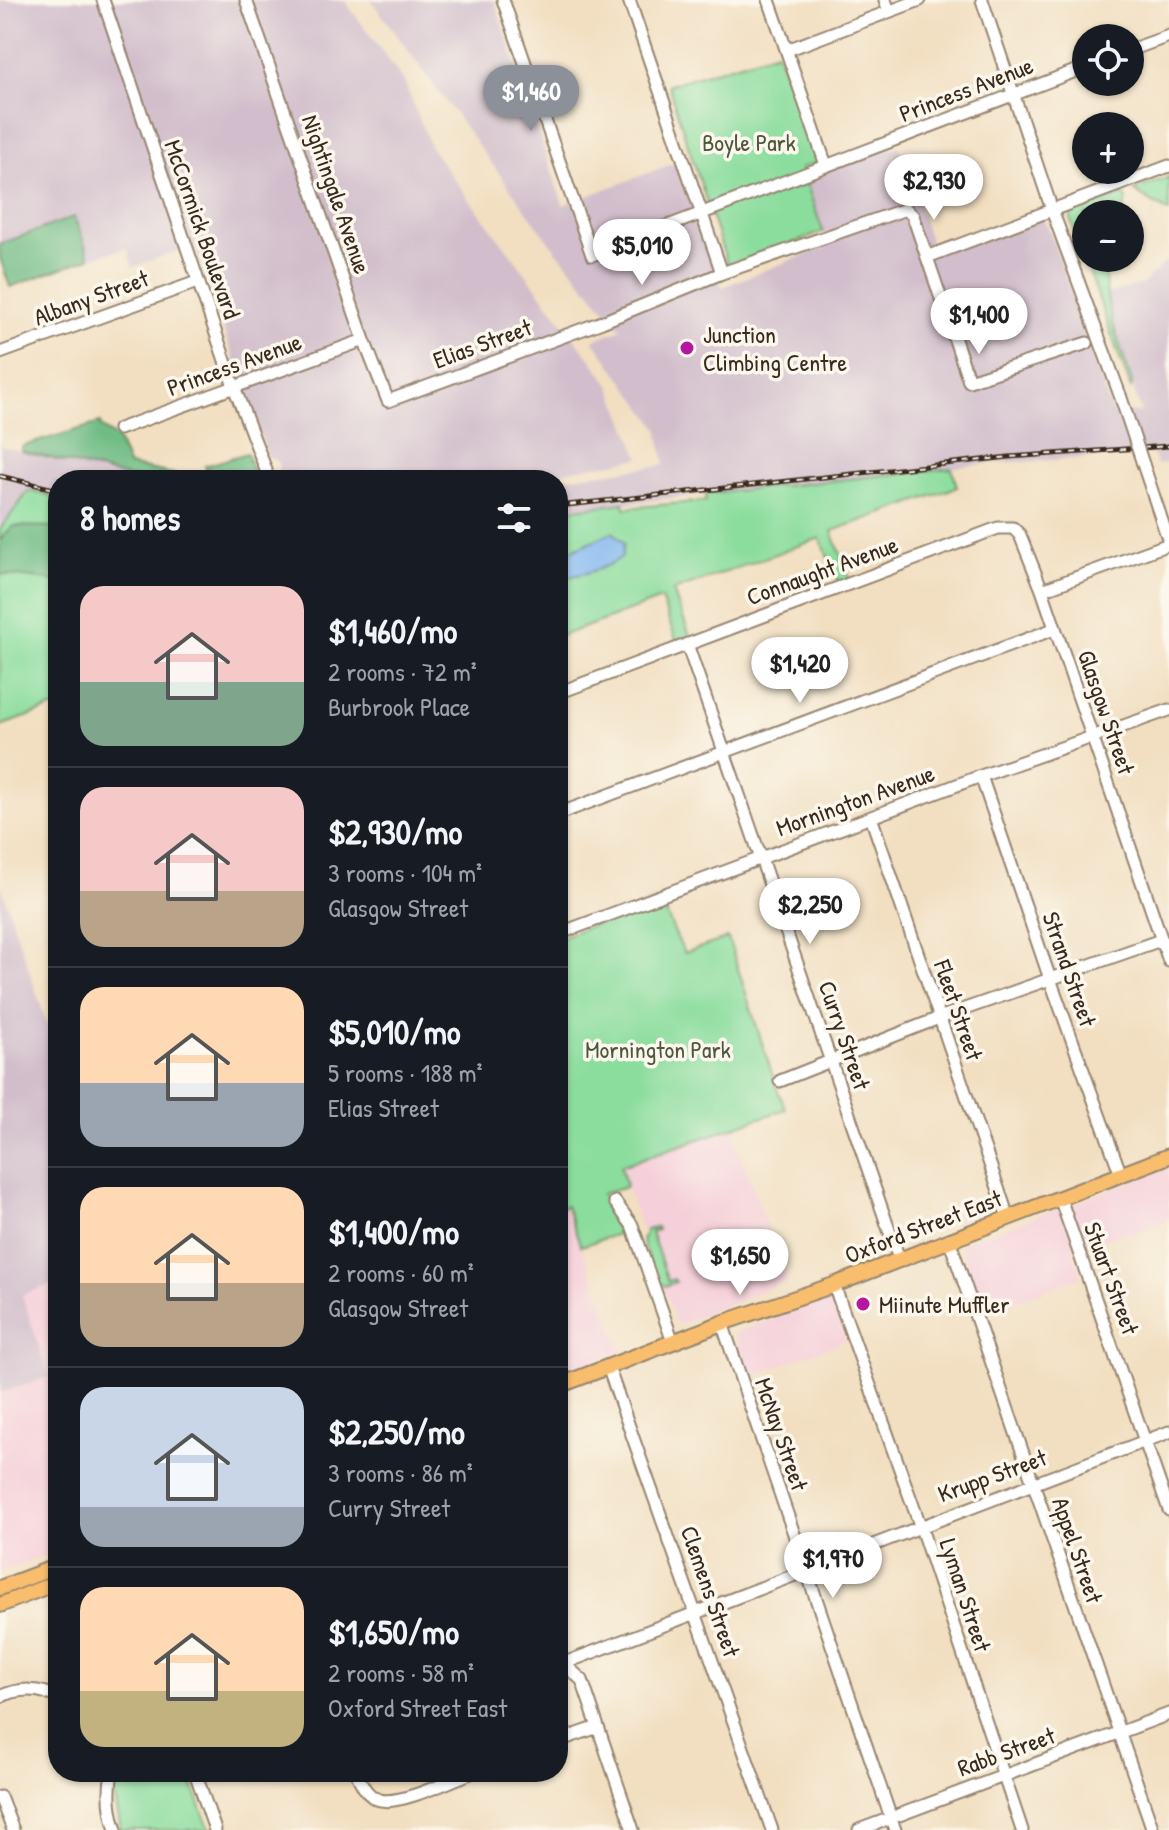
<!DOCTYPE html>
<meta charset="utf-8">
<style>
body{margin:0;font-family:"Patrick Hand",sans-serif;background:#242831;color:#f1f3f6;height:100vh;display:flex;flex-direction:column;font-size:30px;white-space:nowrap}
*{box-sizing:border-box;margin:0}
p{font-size:26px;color:#9ea1a6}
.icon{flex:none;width:44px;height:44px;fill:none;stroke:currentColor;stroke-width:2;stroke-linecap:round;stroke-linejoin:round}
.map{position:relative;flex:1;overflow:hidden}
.panel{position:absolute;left:48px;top:470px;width:520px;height:1312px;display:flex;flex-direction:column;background:#171b24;border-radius:32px;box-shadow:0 2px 6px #0004}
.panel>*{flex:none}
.buttons{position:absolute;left:1072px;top:24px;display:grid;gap:16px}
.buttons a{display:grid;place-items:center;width:72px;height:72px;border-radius:50%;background:#171b24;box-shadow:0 2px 6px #0004;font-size:40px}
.price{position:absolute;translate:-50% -68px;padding:0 18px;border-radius:28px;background:#fff;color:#222;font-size:26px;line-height:52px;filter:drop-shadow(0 2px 4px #0008)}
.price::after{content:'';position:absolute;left:50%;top:48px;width:24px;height:18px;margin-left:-12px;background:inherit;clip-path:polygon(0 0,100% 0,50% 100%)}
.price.on{background:#8c9099;color:#fff}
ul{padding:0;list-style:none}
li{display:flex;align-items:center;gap:24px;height:200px;padding:0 32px}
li+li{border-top:2px solid #363941}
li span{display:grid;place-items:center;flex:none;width:224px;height:160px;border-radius:24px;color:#555}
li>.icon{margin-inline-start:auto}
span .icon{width:96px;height:96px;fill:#fffc;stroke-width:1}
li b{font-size:34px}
h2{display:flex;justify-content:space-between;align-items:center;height:96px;padding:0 32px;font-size:34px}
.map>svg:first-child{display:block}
</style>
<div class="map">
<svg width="1169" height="1830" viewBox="0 0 1169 1830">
<rect width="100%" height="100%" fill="#fbf7ec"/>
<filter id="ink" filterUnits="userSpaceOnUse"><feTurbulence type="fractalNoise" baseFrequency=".0125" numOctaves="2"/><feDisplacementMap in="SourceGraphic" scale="16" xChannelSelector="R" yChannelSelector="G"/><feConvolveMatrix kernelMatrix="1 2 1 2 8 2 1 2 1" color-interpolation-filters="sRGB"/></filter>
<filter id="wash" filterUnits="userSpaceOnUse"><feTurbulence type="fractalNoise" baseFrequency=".006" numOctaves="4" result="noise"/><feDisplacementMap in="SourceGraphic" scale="32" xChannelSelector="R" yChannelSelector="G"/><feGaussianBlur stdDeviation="1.8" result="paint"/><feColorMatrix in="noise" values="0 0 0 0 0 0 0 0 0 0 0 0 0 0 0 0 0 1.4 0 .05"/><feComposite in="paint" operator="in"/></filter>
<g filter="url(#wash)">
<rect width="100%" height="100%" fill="#f2dfc1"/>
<!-- built -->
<path fill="#f5cfd9" d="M731 1128 787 1281 677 1325 626 1187 621 1167Z
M1169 1168V1219L1131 1235 1129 1231 1083 1248 1072 1249 1082 1276 980 1315 961 1244Z
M565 1206 622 1350 558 1375V1208Z
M58 1282V1550L0 1572V1393L48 1377 22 1295Z
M832 1298 846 1340 750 1377 734 1333Z"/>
<!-- industrial -->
<path fill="#d1bdcb" d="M0 0H344L404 81 432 150 610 385 640 458 516 480H279L278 462 268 457 194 245 133 267 127 248 90 258 74 217 0 244Z
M371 0H494L563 205 680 161 722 287 828 246 805 178 899 146 933 250 1038 212 1049 229 1113 414 1141 412 1108 309 1107 294 1142 284 1169 259V462L1157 465 1152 452 1124 456 993 463 558 511V480H548L665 465 658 428 593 340 621 329 554 248Z
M0 446 128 477 144 480H58V498L29 491 0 529Z
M0 883 58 1057V1282L22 1295 49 1377 0 1393Z"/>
<!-- green -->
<path fill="#8bdd9d" stroke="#63845e" stroke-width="2" d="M777 52 818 162 801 168 823 232 730 266 727 263 668 85Z
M1169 177V212C1157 204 1145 200 1134 190Z
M1124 195 1127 199 1122 214H1086V258H1106C1101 301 1119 342 1132 382L1131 389 1071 221V213Z
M952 468 957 487 832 531 850 580 839 584 820 538 673 591 690 636 676 640 661 599 558 637V511L624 503 625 508 706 501V494Z
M29 491 58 498V706L0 726V529Z
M660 900 684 953 728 938 777 1089 786 1109 621 1166 626 1187 602 1194 618 1234 581 1246 566 1206 558 1208V938Z
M657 1227 658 1230 651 1232 668 1281 674 1279 676 1282 665 1286 656 1280 642 1241 646 1230Z
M119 1772H187L210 1830H121L113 1788Z"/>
<!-- forest -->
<path fill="#70bc84" stroke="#567351" stroke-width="2" d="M74 217 90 258 10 287 0 258V244Z
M100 423 102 428 117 438 128 465 203 480H144L128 477 21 451 23 446Z
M247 453 255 480H210L205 466Z
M13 526 58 527V581L0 574V540Z"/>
<!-- water -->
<path fill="#81b7f0" stroke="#5e7087" stroke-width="2" d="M613 532 624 543 622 557C602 571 582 575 558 578V556Z"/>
</g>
<g filter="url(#ink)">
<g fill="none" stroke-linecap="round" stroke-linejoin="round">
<defs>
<path id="minor" d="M103 0 234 387 266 470
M246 0 364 340 388 401 602 322 722 273 906 209 913 216 969 381 1087 343
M503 0 592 255 1086 67
M629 0 722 273
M769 0 826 165
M885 0 889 11
M982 0 1052 210 1120 395
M787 50 920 0
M1130 50 1169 36
M927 257 1169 166
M0 353 197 282
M119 429 364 340
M1143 464 1169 542
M1042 590 1169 544
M687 644 899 1259
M558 693 998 528H1013L1020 535 1042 590 1169 961
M981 776 1050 979 1121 1175
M558 814 1054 629
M871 817 1008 1217
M558 934 981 776 1169 710
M780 1081 939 1018 1161 940
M1060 1198 1169 1510
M615 1202 632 1225 673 1342
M949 1239 1153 1830
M834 1285 920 1525 1022 1830
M722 1323 895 1830
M608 1367 772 1830
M558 1659 582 1680 633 1830
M562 1664 1169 1432
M0 1697C18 1688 41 1687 58 1699
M558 1741 598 1727
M112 1772C108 1793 109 1810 116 1830
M195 1772 215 1830
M356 1772C361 1783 367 1797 380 1800 401 1805 452 1780 473 1772
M0 1797 13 1830
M859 1830 1169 1714"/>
<path id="major" d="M558 1386 722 1323 834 1285 1169 1156
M0 1588 58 1566
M0 1605 58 1582"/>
</defs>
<!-- minor casing -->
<use href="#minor" stroke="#968470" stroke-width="15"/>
<!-- major casing -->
<use href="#major" stroke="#968470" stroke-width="18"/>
<!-- minor -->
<use href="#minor" stroke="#fff" stroke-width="11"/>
<!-- major -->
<use href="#major" stroke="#f9be6d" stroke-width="14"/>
<defs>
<path id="rail" d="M0 476 58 490
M558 506 1009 457 1169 446"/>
</defs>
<!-- rail casing -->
<use href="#rail" stroke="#3b2a1e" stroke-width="5"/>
<!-- rail -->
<use href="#rail" stroke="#fbf7ec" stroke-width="2" stroke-dasharray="6" stroke-linecap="butt"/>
<defs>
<path id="minor-bridge" d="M1120 395 1143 464"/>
</defs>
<!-- minor-bridge casing -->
<use href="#minor-bridge" stroke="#968470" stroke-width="15" stroke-linecap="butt"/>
<!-- minor-bridge -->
<use href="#minor-bridge" stroke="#fff" stroke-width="11"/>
</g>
</g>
<!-- markers -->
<g fill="#b5179e" stroke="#fbf7ec" stroke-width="3">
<circle cx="687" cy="348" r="8"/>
<circle cx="863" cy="1304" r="8"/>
</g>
<g text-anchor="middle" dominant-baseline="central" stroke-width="7" stroke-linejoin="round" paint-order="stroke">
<!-- street labels -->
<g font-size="24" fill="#3b2a1e" stroke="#fbf7ec">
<text transform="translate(966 89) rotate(-21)">Princess Avenue</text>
<text transform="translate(337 194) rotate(71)">Nightingale Avenue</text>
<text transform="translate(203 229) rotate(71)">McCormick Boulevard</text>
<text transform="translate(91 297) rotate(-20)">Albany Street</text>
<text transform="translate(482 343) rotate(-20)">Elias Street</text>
<text transform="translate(234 364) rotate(-20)">Princess Avenue</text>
<text transform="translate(822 570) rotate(-20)">Connaught Avenue</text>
<text transform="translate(1107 712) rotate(71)">Glasgow Street</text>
<text transform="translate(855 800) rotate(-20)">Mornington Avenue</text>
<text transform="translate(1070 969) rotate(71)">Strand Street</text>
<text transform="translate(959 1010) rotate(71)">Fleet Street</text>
<text transform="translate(845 1035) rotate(71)">Curry Street</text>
<text transform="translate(923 1226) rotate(-21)">Oxford Street East</text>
<text transform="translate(1112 1278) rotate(70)">Stuart Street</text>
<text transform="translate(782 1434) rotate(71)">McNay Street</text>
<text transform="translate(992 1475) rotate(-20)">Krupp Street</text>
<text transform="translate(1078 1550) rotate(71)">Appel Street</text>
<text transform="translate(711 1591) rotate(71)">Clemens Street</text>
<text transform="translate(966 1595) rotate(72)">Lyman Street</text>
<text transform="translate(1006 1751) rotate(-20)">Rabb Street</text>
</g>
<!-- park labels -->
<g font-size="24" fill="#4f573e" stroke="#fbf7ec">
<text x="749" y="142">Boyle Park</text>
<text x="658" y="1049">Mornington Park</text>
</g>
<!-- poi labels -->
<g font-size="24" fill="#3b2a1e" stroke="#fbf7ec" text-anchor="start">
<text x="703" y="334">Junction<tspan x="703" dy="28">Climbing Centre</tspan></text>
<text x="879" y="1304">Miinute Muffler</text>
</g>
</g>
</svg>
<div class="buttons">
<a><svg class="icon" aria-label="locate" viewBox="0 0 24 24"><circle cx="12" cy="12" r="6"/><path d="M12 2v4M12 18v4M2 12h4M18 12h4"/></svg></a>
<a>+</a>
<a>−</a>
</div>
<b class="price on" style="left:531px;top:133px">$1,460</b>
<b class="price" style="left:934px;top:222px">$2,930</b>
<b class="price" style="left:642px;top:287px">$5,010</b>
<b class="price" style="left:979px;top:356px">$1,400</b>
<b class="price" style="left:800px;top:705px">$1,420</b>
<b class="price" style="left:810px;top:946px">$2,250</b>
<b class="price" style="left:740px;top:1297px">$1,650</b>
<b class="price" style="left:833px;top:1600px">$1,970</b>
<section class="panel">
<h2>8 homes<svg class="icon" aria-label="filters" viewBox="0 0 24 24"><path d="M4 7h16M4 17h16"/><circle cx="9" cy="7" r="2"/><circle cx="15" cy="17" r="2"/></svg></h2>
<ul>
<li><span style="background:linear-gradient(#f6c9c9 60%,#7fa58c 0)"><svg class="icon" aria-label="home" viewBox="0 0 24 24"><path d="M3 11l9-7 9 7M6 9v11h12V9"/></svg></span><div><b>$1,460/mo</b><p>2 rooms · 72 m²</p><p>Burbrook Place</p></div></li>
<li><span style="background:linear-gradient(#f6c9c9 65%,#b9a48a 0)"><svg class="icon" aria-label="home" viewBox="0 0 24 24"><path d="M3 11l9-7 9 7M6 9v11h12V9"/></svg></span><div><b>$2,930/mo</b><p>3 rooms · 104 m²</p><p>Glasgow Street</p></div></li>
<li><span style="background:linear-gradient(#ffd9b3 60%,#9aa5b1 0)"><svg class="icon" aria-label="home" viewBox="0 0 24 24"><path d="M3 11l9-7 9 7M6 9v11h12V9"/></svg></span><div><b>$5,010/mo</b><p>5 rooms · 188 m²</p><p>Elias Street</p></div></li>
<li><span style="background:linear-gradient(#ffd9b3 60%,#b9a48a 0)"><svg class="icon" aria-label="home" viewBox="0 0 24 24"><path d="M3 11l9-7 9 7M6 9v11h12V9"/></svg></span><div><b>$1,400/mo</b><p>2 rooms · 60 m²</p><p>Glasgow Street</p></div></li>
<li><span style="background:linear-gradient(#c9d6e8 75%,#9aa5b1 0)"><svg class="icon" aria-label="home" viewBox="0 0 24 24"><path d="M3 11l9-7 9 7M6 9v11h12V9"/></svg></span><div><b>$2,250/mo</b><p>3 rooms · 86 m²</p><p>Curry Street</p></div></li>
<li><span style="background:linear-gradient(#ffd9b3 65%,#c2b280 0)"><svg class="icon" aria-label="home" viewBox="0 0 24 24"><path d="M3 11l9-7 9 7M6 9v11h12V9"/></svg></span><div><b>$1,650/mo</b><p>2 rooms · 58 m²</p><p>Oxford Street East</p></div></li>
</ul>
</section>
</div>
